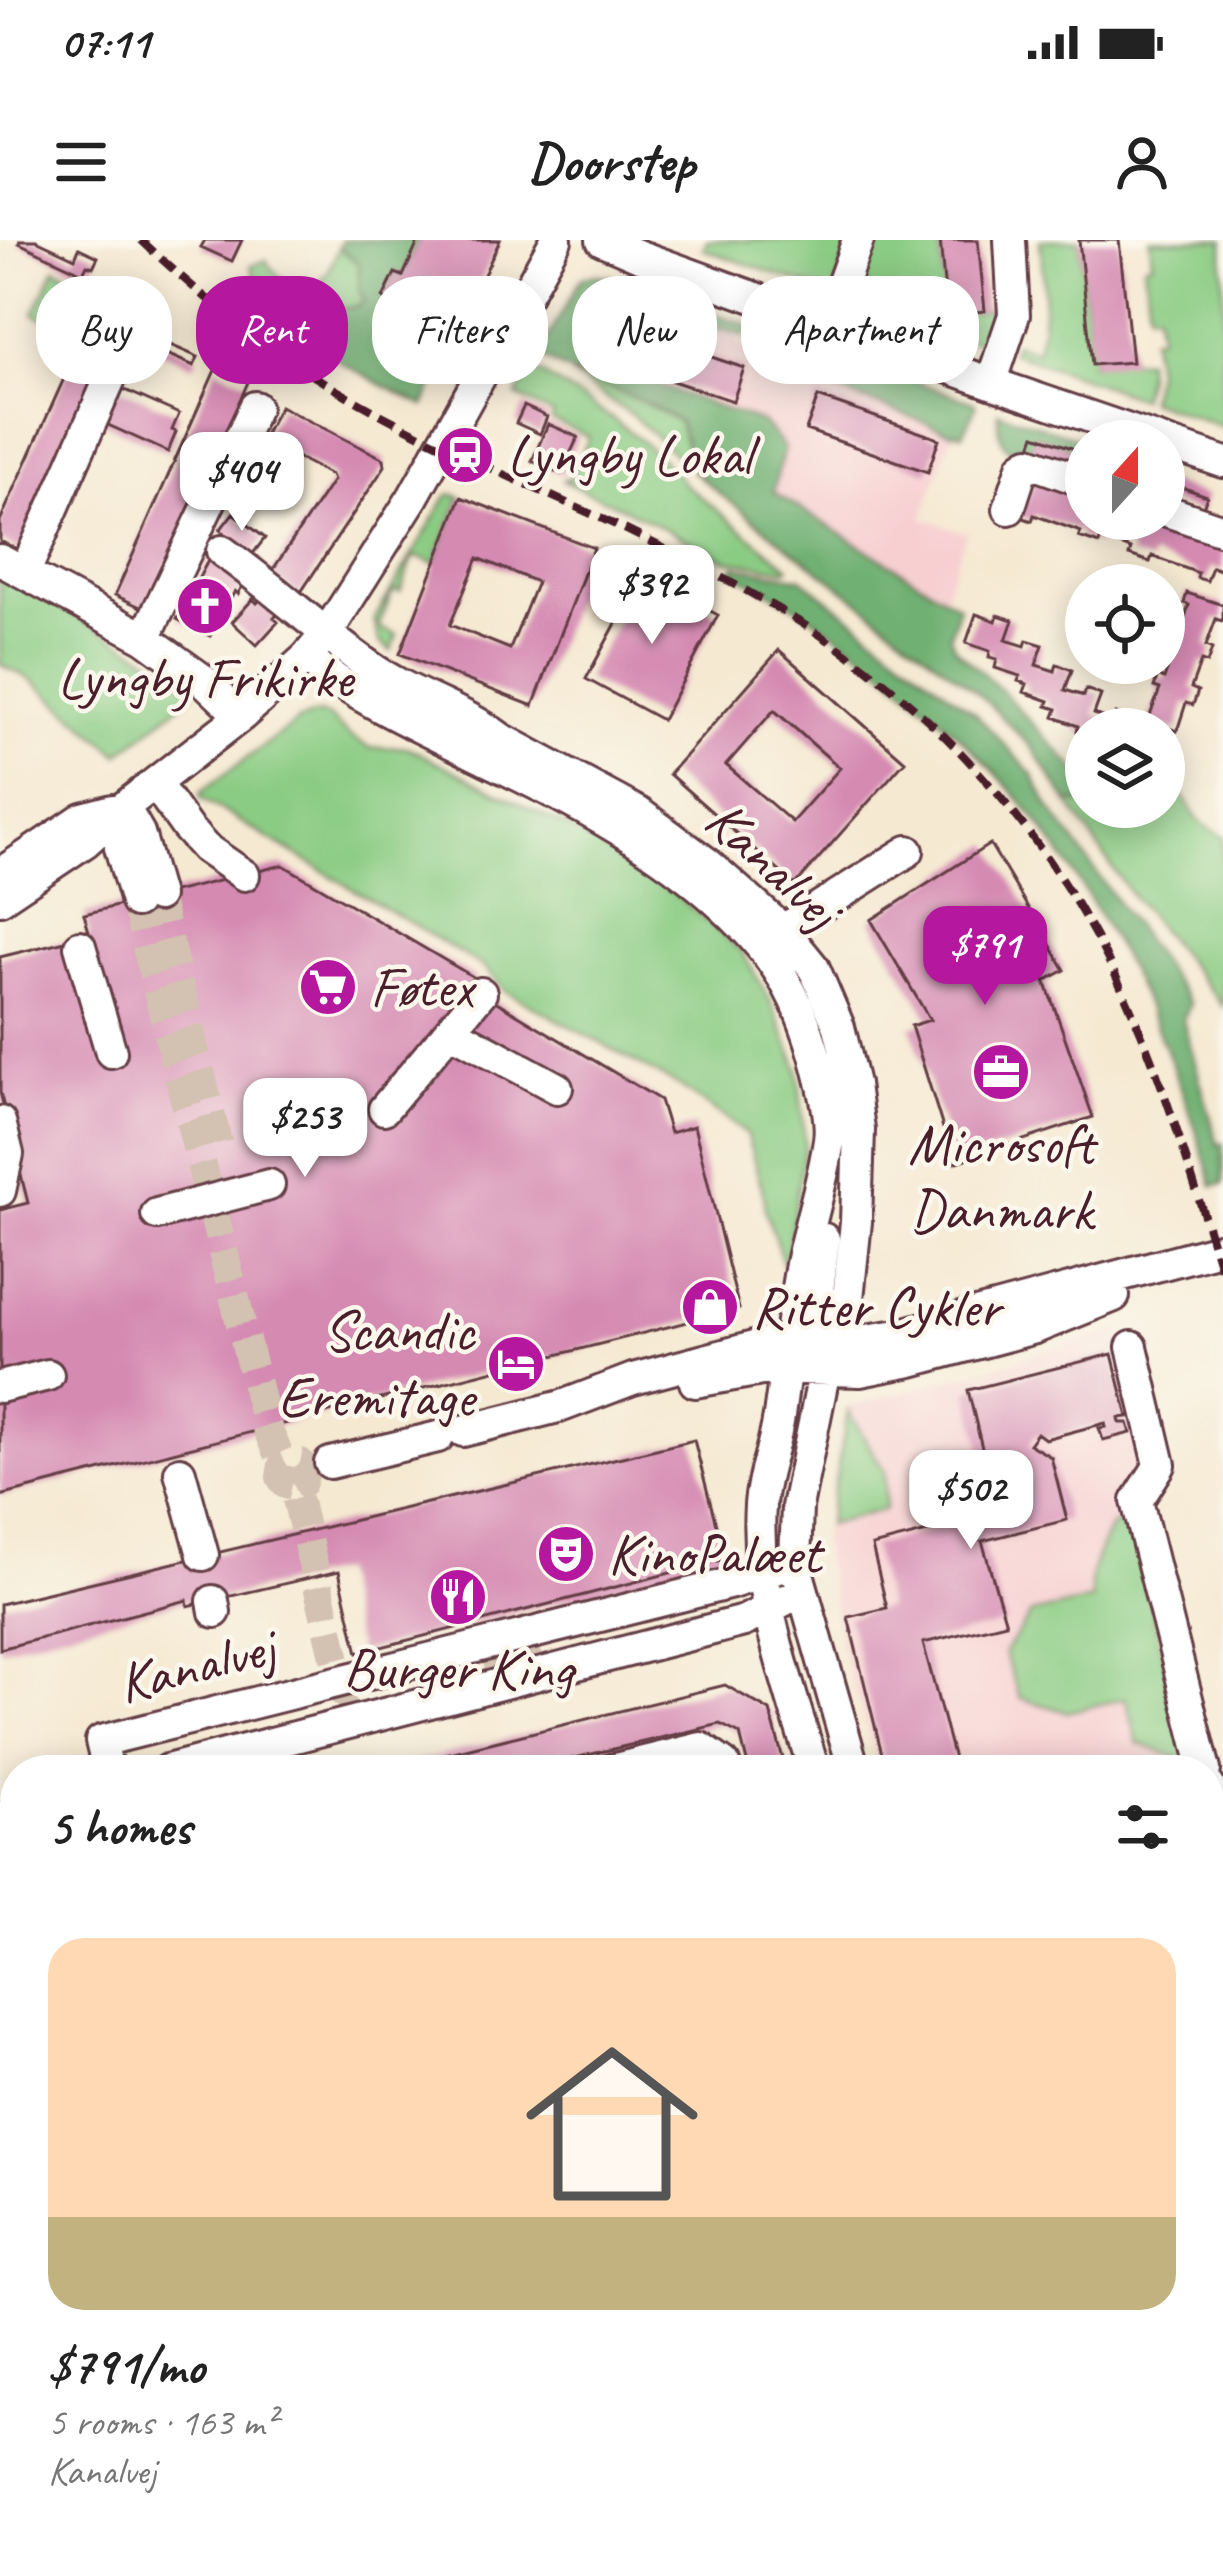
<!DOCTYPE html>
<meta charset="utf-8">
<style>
body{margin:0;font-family:Caveat,sans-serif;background:#f6f6f6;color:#222;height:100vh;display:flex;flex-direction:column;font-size:45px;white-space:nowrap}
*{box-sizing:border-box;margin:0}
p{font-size:39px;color:#767676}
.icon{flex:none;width:66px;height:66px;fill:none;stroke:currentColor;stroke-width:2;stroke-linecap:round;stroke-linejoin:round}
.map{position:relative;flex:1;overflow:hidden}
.side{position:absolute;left:0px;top:1515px;width:1224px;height:804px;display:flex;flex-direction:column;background:#fff;border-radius:48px 48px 0 0;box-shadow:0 6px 30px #0003}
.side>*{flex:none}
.top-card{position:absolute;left:36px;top:36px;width:1152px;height:108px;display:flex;gap:24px}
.needle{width:78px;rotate:21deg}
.buttons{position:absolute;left:1065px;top:180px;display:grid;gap:24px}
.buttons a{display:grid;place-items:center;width:120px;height:120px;border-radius:50%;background:#fff;box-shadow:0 6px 30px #0003;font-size:60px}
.price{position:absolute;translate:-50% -102px;padding:0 27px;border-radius:24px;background:#fff;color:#222;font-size:39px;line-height:78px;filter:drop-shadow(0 3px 6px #0008)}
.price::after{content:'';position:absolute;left:50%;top:72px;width:36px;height:27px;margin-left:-18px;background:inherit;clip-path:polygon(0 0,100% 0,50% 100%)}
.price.on{background:#b5179e;color:#fff}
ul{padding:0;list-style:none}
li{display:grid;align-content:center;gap:24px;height:636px;padding:0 48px}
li+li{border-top:3px solid #e0e0e0}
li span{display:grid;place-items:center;height:372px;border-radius:36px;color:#555}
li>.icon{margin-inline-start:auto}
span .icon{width:216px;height:216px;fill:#fffc;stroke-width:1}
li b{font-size:51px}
h2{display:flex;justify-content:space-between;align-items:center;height:144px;padding:0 48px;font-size:51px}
.tag{padding:0 42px;border-radius:48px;background:#fff;box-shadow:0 6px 30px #0003;font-size:42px;line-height:108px}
.tag.on{background:#b5179e;color:#fff}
.status{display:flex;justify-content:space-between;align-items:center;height:84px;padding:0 60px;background:#fff;direction:ltr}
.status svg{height:33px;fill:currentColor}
header{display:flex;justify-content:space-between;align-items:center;height:156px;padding:0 48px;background:#fff;font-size:54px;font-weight:700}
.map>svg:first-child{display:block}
</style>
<div class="status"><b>07:11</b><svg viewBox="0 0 49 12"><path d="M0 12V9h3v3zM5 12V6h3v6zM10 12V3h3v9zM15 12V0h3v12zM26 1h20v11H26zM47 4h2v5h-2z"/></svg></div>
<header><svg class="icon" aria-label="menu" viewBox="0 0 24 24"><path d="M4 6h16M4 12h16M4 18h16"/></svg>Doorstep<svg class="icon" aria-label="person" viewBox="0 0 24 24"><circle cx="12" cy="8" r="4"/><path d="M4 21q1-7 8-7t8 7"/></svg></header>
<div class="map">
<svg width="1223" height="2319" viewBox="0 0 1223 2319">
<rect width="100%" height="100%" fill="#fbf7ec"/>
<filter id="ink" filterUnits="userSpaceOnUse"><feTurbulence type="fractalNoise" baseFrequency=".00833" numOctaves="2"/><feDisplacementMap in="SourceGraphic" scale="24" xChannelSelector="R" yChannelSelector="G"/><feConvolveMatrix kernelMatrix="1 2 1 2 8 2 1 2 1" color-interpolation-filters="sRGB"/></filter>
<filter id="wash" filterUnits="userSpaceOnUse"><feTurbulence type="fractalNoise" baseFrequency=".004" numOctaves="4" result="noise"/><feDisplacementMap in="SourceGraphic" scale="48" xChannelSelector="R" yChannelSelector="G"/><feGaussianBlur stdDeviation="2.7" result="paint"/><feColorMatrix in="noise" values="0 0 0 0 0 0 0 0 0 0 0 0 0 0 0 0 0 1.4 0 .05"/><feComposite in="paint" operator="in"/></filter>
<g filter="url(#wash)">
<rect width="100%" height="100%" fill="#f5e9d2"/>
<!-- built -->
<path fill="#f7cfd1" d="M614 66 654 81 660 71 675 76 674 84 692 90 695 83 713 88 738 96 737 103 757 110 761 90 778 95 772 110 789 117 786 124 815 142 953 193 923 276 926 279 963 292 968 288 944 356 772 251 784 209 763 183 593 122Z
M1118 1089 1151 1205 1126 1246 1131 1280 1093 1360 1031 1374 1067 1472 1126 1457 1188 1522 1190 1530H880L841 1407 822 1298 848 1167 988 1129Z
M1209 1608 1216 1639 1223 1641V1795L1215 1815 1209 1813Z"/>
<!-- industrial -->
<path fill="#d2bdc6" d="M1209 1877 1223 1883V2319H1021L999 2304H1209Z"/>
<!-- green -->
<path fill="#8bcc84" stroke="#6a7658" stroke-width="3" d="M707 0H817L829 4 831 0H852L833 54 703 9Z
M866 0H940L947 75 1006 68 994 107 844 61Z
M1040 0H1079L1092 124 1145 119 1146 135 1140 158 1011 112 1014 103 1036 112C1047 74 1044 39 1040 0Z
M1150 0H1223V187L1148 160 1155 131 1151 98 1159 96 1157 72H1149L1144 25 1152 23Z
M339 7 358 23 360 52 365 61C356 69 332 71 320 67L302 83 294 79 289 69 270 61 264 52 254 45 255 36 251 26 266 20C279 40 304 64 325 36 331 29 335 16 339 7Z
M55 28 92 44 72 91 34 74Z
M531 128C586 161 644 194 684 244L789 327 786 330 727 320 628 270 563 241 564 239 570 240 589 197 551 180 553 175 517 156Z
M570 134 634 157 679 182 692 227 706 243 634 177Z
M451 254 461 257 435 323 414 316 400 352 393 351 378 387 397 395 391 411 379 401 374 380 447 256Z
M0 334 148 417 195 453 119 514 32 440 0 424Z
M318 474 329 477 349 496 370 508 407 507 573 590 676 655 742 712 770 760 798 828 805 904 785 1028 765 969 762 948 746 893 681 847 504 750 485 728 201 558V552L299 480Z
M1164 553C1194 557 1182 558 1196 577 1201 585 1215 591 1223 596V766L1129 652 1068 562 1086 563V567H1164Z
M848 1171 885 1232V1269L827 1285Z
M1131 1280 1188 1522 1138 1503 1126 1458 1067 1472 1020 1458 1004 1413 1031 1374 1092 1360C1087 1330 1099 1311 1112 1285Z"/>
<!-- forest -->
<path fill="#70b072" stroke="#5d684e" stroke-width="3" d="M342 0H419L403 36 395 33 384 57 391 62 377 93 432 119 442 128 424 166C380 144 334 123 298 90L310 68 358 67 364 61 360 52 358 23 339 7Z
M594 35 607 36 761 90 758 100 661 71 655 81 615 66 593 122 763 183 784 208 773 252 959 366 950 395 954 407 999 448 1086 540V563L1068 562 1032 508 977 452 706 243 692 227 679 182C637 152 585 144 542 117L540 113 578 43 583 37Z
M778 95 974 162 976 166 963 194 954 191 953 193 815 142 786 124 788 117 772 110Z
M998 172 1087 201 1086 213 1036 195 1030 210 1017 206 1014 212C999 206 998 186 998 172Z
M734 326 801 338 976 474 1032 534 1051 569 1190 764 1183 780 1218 904H1223V944L1213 946C1177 818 1119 692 1040 585 1000 532 949 485 898 442 847 399 791 360 731 332Z"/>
<g id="blocks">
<!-- building -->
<path fill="#d58ab2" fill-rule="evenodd" d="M20 0H36L75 18 79 8 98 17 93 27 87 25 83 33 19 3Z
M205 0H242L232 21 201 7Z
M419 0H500L469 67 459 62 432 119 377 94 391 62 383 58 395 33 403 36Z
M940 0H978L985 71 947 75Z
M1079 0H1119L1132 122 1092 125Z
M102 54 134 68 24 312 0 301V281Z
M611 83 744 128 733 161 600 117Z
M145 94 198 117 194 126 141 103Z
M216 128 248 142 147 370 115 355Z
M114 145 179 174 172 190 176 192 168 212 95 179Z
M818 157 939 199 928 232 806 190Z
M280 166 384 219 385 226 299 355 270 334 333 240 331 235 262 199Z
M524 166 547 177 540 194 516 183Z
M548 184 578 197 561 234 532 221Z
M1035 195 1086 213 1081 231 1029 212Z
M1035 237 1086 255V279H1156L1223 302V331L1212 327 1207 341 1197 338 1198 333 1152 316 1150 322 1129 315 1131 309 1101 298 1099 304 1079 297 1081 292 1034 275 1032 281 1021 277Z
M1164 241 1207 256 1201 273 1164 260Z
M461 257 594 308 533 466 400 414ZM478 318 537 342 510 409 450 385Z
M233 273 265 298 252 315 220 290Z
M212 313 249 333 238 354 235 351 210 396 177 379Z
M642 335 718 375 662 480 586 439Z
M1187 353 1223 365V378L1222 381 1216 379 1206 406 1212 409 1207 423 1201 421 1191 448 1198 451 1193 465 1186 463 1177 491 1148 481 1160 449 1154 447 1158 436 1164 439 1175 407 1169 405 1173 394 1179 396 1189 365 1184 363Z
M263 356 281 371 274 378 278 382 257 405 232 382 253 359 257 363Z
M976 374 996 381 998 375 1013 380 1006 400 1025 406 1027 400 1043 405 1036 425 1055 431 1057 424 1072 430 1065 450 1084 456 1086 449 1101 455 1094 474 1113 481 1116 474 1131 480 1128 489H1086V494L1077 491 1078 486 1054 477 1057 469 1047 466 1049 461 1024 452 1027 444 1018 441 1020 436 995 428 997 419 989 417 990 411 966 403Z
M779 410 905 521 795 645 669 534ZM774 470 840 528 792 582 726 525Z
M990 604 1065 730 1045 741 1093 877 954 923 911 786 930 780 871 680Z
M283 625 475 738 470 746 660 860 670 893 694 886 739 1069 537 1120 533 1107 511 1112 514 1125 0 1256V970L28 963 0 852V717L90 695 84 674Z
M1112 1114 1128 1177 1119 1178 1120 1183H1128L1131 1193 1103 1200 1099 1188 1106 1187 1105 1183 1045 1199 1037 1193 1029 1204 1051 1217 1067 1280 982 1301 1006 1383 923 1403 957 1530H886L848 1377 887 1368 872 1306 998 1274 968 1150Z
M694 1200 725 1319 358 1413 339 1331 188 1366 187 1360 0 1409V1364Z
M725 1445 770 1471 786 1530H749L740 1494 720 1484 523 1530H406L405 1524Z
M5 1561 15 1602 0 1606V1562Z
M1209 1672 1223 1677V1745L1209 1739Z
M15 1722V1842L0 1845V1726Z
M1223 1956V2062L1216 2059 1209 2071V1980Z
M1209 2072 1223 2081V2125L1209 2116Z
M15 2145V2188L0 2190V2148Z
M1209 2229 1223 2238V2296L1209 2287Z
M0 2265H2L11 2319H0Z
M538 2304H592L587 2319H555L558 2310 548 2306 543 2319H518L524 2305 536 2309Z
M721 2304H776L768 2319H750Z"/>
</g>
</g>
<g filter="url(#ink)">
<use href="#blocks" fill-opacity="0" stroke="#643d44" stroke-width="3"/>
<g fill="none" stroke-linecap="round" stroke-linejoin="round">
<!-- minor-tunnel -->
<path stroke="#d3c1b1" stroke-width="30" stroke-dasharray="30 15" stroke-linecap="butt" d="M157 656 219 911
M136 662 267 1188 283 1225
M294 1246 302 1242 305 1230 300 1223 291 1221 283 1225 281 1237 286 1244 294 1246 344 1453 357 1450
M439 1431 540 1408"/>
<defs>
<path id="minor" d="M602 0 637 15 991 143 1161 201
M828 84 858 0
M991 143 1014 75 1010 0
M1164 202 1223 222
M1009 269 1023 226 1029 222 1086 242
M1164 270 1223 290
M222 311C273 347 318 390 369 426 409 455 460 468 500 498L639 573 707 623 783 690 814 728 839 787 853 844 859 890 856 982 847 1068 825 1129 797 1267 795 1323 854 1530
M0 320 145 398 202 439 241 476
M25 332 142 66
M145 398 255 167
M306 418C361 462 424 489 487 520 565 557 646 599 711 656 775 712 801 755 821 838 826 857 832 881 829 900 823 942 809 983 801 1024 792 1075 786 1126 779 1176 775 1206 762 1235 760 1265 754 1355 789 1445 814 1530
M155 543 187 588 205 608 244 635
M124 567 120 607 136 662
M124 567 139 593 157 656
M0 634 83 578 113 570
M0 659 85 602 124 567 241 476 306 418 327 393 413 257 556 0
M766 701 908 611
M80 706 111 812
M450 790 557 848
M384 869 481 753
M0 882 8 914 0 951
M157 974 269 945
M824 999 813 1096 816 1108 826 1120
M1132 1107 1160 1225 1137 1261 1205 1530
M695 1142 773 1128 860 1131 911 1121 1035 1088 1114 1056
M0 1147 48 1135
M463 1191 562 1166 633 1139 769 1103 833 1105 898 1095 1223 1008
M330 1223 438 1197
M180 1232 203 1315
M213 1361 215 1372
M108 1530 101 1501 732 1343 778 1328
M167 1530 744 1381 785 1360
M611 1530 701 1508 724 1524 726 1530
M1209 1546 1223 1599
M0 1618 15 1614
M0 1677 15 1674
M1209 1849 1217 1828
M0 1893 15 1889
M0 2116 15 2114
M1209 2186 1223 2195
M282 2319 288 2304
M686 2319 692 2304"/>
</defs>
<!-- minor casing -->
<use href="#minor" stroke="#643d44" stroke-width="36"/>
<!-- minor -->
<use href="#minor" stroke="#fff" stroke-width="30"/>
<!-- rail -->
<path stroke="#4a1f2b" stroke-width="8" stroke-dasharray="18 9" stroke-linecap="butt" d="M141 0C194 50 250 96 312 135 410 196 518 240 622 288 693 322 764 357 829 401 954 486 1057 609 1120 745 1164 839 1192 938 1223 1037"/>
</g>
</g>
<!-- icons -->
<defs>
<symbol id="station-disc" viewBox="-11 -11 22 22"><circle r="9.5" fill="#b5179e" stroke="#fbf7ec"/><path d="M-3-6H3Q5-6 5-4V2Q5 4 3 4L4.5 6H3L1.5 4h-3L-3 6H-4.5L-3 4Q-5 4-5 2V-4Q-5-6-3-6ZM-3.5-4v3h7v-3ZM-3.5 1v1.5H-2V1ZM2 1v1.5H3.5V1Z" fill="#fff"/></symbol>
<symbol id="church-disc" viewBox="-11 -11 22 22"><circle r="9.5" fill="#b5179e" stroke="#fbf7ec"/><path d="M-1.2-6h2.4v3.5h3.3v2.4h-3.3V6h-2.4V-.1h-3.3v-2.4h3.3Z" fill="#fff"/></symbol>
<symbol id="supermarket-disc" viewBox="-11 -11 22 22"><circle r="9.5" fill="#b5179e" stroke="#fbf7ec"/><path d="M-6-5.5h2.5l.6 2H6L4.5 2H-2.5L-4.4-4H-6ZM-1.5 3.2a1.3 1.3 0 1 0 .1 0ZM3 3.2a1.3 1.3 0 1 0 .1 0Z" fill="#fff"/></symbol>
<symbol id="office-disc" viewBox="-11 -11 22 22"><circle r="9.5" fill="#b5179e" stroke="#fbf7ec"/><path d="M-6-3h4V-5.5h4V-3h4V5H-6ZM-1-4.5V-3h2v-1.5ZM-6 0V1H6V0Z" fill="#fff"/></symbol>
<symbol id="shop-disc" viewBox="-11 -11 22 22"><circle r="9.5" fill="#b5179e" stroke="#fbf7ec"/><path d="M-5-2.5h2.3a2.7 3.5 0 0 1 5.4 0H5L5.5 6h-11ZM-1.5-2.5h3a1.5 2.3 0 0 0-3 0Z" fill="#fff"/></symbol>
<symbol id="hotel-disc" viewBox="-11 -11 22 22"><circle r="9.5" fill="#b5179e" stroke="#fbf7ec"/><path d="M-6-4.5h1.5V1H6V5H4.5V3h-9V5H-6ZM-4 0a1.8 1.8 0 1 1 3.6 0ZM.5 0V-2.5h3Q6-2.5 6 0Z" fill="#fff"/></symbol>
<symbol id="theatre-disc" viewBox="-11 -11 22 22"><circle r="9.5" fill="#b5179e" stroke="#fbf7ec"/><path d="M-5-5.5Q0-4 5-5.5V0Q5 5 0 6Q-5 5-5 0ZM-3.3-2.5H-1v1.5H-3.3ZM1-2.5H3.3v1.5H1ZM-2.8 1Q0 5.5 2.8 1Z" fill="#fff"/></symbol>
<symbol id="restaurant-disc" viewBox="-11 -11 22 22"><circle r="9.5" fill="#b5179e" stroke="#fbf7ec"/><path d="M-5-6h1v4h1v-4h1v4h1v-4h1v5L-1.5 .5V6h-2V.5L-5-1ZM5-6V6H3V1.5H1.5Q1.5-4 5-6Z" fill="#fff"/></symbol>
</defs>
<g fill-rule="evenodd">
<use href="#station-disc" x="432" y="182" width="66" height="66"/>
<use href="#church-disc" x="172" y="333" width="66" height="66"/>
<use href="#supermarket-disc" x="295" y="714" width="66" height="66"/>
<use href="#office-disc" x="968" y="799" width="66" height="66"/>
<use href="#shop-disc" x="677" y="1034" width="66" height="66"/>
<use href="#hotel-disc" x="483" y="1091" width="66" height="66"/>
<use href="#theatre-disc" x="533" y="1281" width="66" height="66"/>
<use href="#restaurant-disc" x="425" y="1324" width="66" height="66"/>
</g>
<g text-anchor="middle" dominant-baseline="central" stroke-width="9" stroke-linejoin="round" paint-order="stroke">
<!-- poi labels -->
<g font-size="57" fill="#4a1f2b" stroke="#fbf7ec" text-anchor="start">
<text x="507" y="215">Lyngby Lokal</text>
<text x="205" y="438" text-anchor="middle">Lyngby Frikirke</text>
<text x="370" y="747">Føtex</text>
<text x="1001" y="904" text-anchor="middle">Microsoft<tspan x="1001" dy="66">Danmark</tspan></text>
<text x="752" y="1067">Ritter Cykler</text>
<text x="474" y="1091" text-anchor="end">Scandic<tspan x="474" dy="66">Eremitage</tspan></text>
<text x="608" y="1314">KinoPalæet</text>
<text x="458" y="1429" text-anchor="middle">Burger King</text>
</g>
<!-- street labels -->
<g font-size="57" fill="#4a1f2b" stroke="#fbf7ec">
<text transform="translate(773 624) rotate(43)">Kanalvej</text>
<text transform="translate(196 1425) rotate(-14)">Kanalvej</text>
</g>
</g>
</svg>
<div class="buttons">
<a><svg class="needle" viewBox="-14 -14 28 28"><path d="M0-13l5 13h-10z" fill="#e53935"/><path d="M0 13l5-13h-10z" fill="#767676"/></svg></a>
<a><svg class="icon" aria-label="locate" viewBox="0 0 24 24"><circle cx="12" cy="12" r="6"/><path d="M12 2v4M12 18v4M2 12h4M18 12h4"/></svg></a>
<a><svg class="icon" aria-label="layers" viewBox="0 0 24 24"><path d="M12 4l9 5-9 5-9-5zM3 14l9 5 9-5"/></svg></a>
</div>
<b class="price" style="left:242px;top:294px">$404</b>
<b class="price" style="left:652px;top:407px">$392</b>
<b class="price on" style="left:985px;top:768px">$791</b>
<b class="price" style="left:305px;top:940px">$253</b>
<b class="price" style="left:971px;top:1312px">$502</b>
<div class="top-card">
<a class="tag">Buy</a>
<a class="tag on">Rent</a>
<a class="tag">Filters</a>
<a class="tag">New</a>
<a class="tag">Apartment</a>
</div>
<section class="side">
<h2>5 homes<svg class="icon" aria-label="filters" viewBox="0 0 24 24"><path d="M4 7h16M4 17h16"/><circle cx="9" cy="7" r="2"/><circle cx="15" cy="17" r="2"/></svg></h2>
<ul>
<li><span style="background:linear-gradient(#ffd9b3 75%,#c2b280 0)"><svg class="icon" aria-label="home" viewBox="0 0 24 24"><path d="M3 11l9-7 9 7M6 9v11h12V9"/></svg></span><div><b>$791/mo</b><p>5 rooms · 163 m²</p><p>Kanalvej</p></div></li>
</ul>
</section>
</div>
